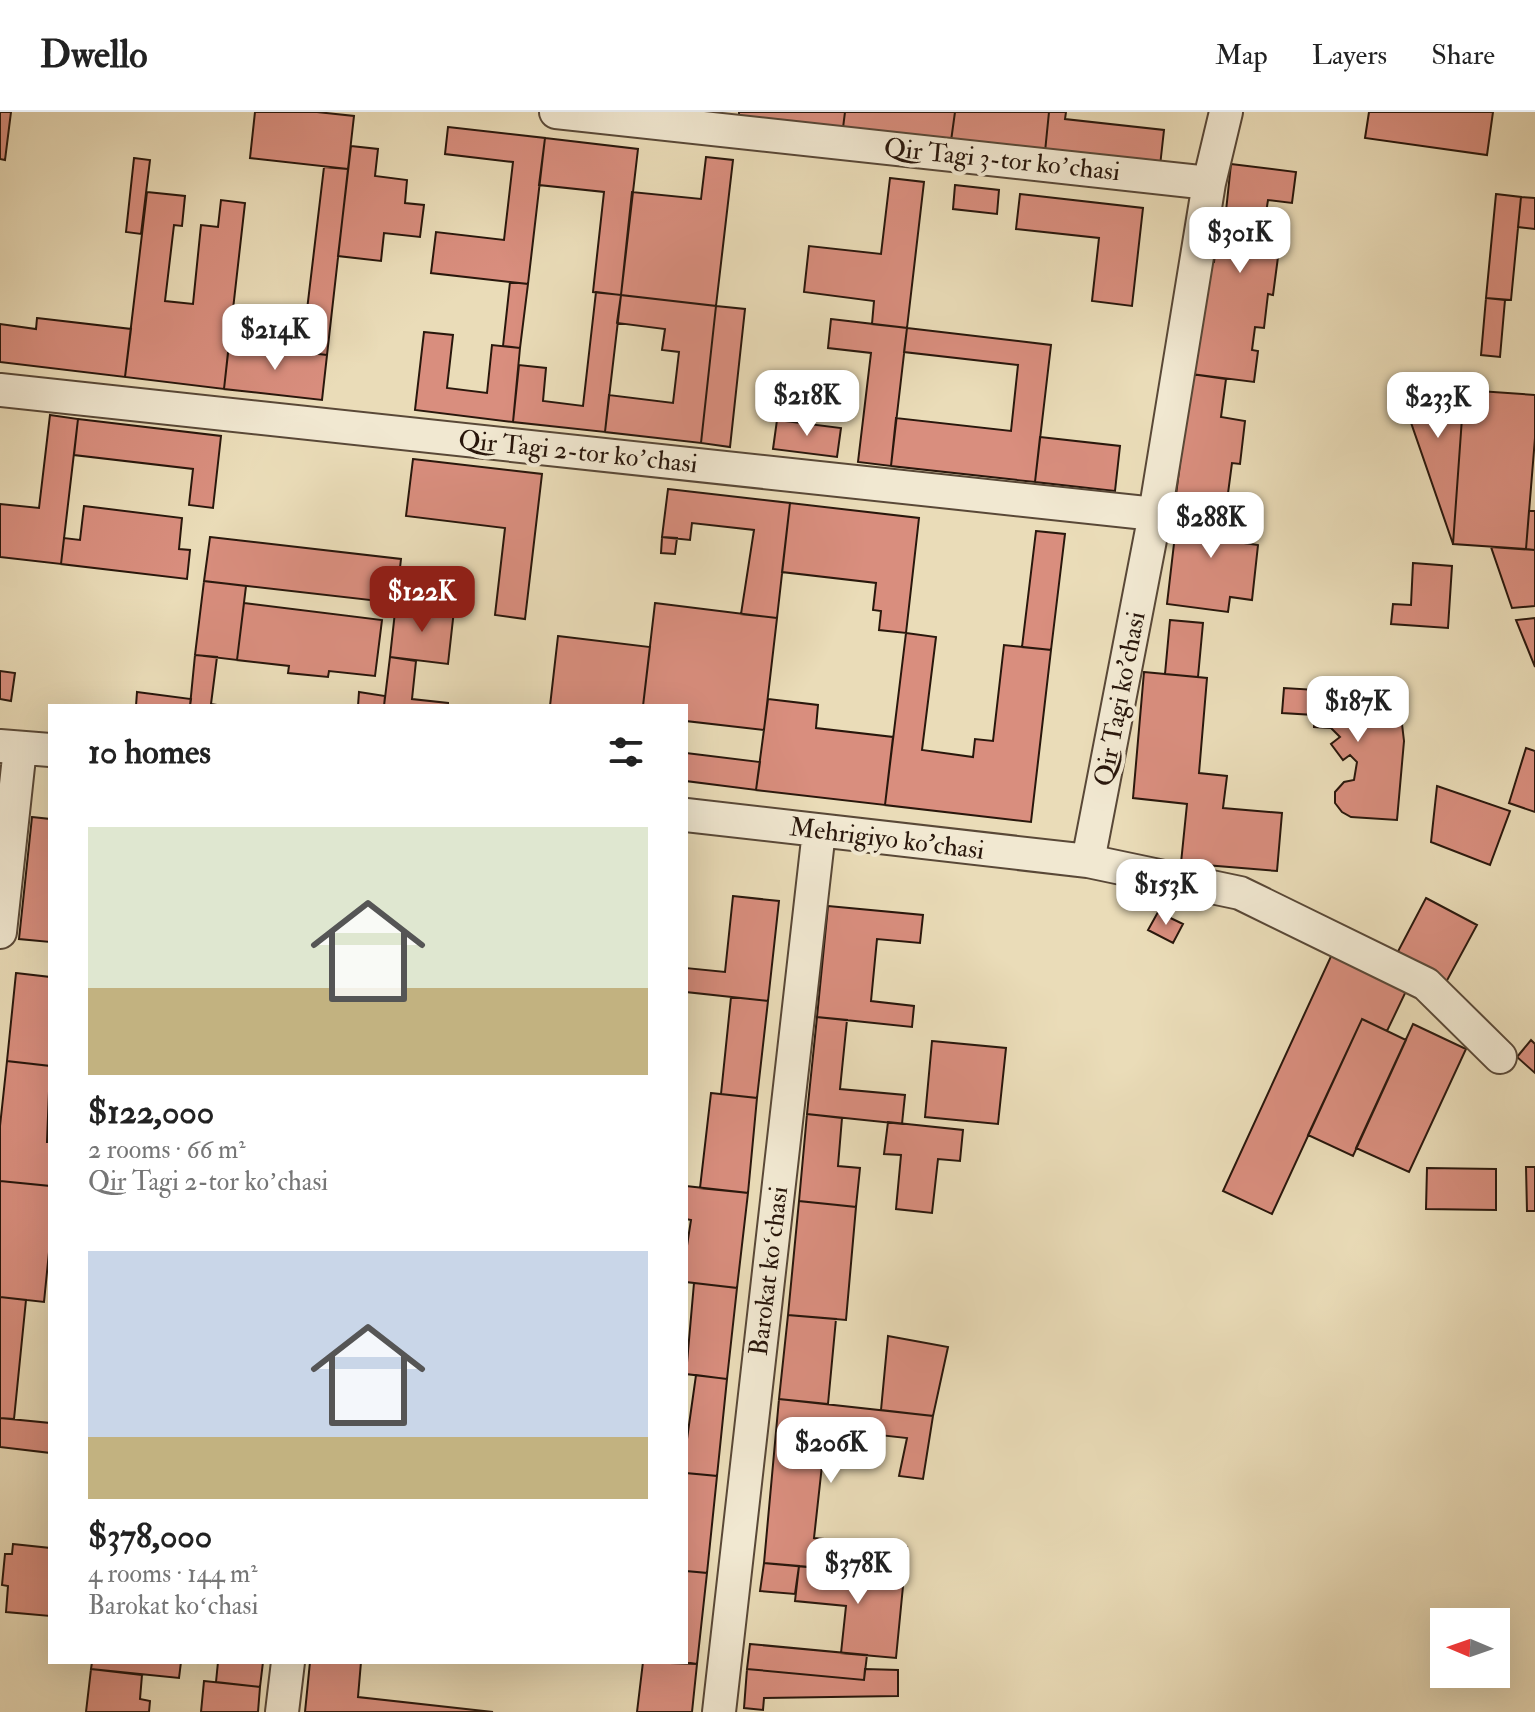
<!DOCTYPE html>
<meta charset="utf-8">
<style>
body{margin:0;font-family:"IM FELL Double Pica",serif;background:#f2f2f2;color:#222;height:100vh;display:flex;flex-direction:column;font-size:30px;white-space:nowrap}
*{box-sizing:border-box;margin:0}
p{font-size:26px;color:#767676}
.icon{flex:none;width:44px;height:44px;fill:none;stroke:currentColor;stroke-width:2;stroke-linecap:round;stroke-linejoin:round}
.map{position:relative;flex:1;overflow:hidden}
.panel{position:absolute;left:48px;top:592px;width:640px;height:960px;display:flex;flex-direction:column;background:#fff;border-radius:0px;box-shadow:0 8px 32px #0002}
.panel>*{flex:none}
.needle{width:52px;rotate:272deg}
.buttons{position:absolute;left:1430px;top:1496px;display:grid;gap:16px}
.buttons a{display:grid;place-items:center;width:80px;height:80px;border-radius:0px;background:#fff;box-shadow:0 8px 32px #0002;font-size:40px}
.price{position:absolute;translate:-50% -68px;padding:0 18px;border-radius:16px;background:#fff;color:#222;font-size:26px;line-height:52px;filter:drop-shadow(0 2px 4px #0008)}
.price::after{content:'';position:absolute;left:50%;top:48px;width:24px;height:18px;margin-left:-12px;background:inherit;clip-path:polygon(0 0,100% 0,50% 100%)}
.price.current{background:#8f2418;color:#fff}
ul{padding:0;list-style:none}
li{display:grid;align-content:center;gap:16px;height:424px;padding:0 40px}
li span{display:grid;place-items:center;height:248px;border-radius:0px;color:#555}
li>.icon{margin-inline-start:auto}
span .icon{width:144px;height:144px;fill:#fffc;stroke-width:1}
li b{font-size:34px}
h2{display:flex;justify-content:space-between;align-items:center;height:96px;padding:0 40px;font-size:34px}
header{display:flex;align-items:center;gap:48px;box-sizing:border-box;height:112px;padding:0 40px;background:#fff;border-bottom:2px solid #e0e0e0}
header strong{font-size:38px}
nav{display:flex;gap:44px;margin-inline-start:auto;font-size:28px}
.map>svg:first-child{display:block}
</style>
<header>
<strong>Dwello</strong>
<nav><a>Map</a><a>Layers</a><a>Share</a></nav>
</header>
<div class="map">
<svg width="1535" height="1600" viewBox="0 0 1535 1600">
<rect width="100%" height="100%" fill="#eadcb8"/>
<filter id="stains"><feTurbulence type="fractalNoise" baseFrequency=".0025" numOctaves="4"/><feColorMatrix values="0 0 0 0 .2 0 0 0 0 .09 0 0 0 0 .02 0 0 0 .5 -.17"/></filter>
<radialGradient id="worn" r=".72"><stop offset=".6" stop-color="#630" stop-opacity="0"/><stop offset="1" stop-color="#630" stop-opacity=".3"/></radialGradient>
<!-- building -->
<path fill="#d98e7e" stroke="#29170c" stroke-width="2" d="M0 0H11L5 48 0 47Z
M255 0H317L354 4 348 57 250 46Z
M739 0H845L843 16 739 4Z
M845 0H955L951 29 843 16Z
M955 0H1049L1045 40 951 29Z
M1049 0H1066L1065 7 1164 18 1160 54 1045 40Z
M1369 0H1493L1487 43 1365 26Z
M448 15 545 26 528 172 431 161 436 120 504 128 513 50 445 42Z
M545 26 638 37 621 183 593 180 604 80 539 73Z
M351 34 378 37 375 64 407 68 405 91 424 93 420 125 384 121 381 149 338 144Z
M706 45 733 48 716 194 621 183 632 80 701 87Z
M134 46 150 48 141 122 126 120Z
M1231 52 1296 60 1292 91 1268 88 1265 107 1276 109 1272 144 1278 145 1273 183 1268 182 1264 216 1255 215 1252 238 1258 239 1254 270 1191 262 1208 150H1214L1221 98 1226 99Z
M324 55 348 57 327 243 302 240Z
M890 66 924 70 907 216 872 212 874 189 804 180 809 134 881 142Z
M955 73 999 78 997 102 953 97Z
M147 80 185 84 182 114 174 113 165 189 193 192 201 113 218 115 221 88 245 91 224 277 125 265Z
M1020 82 1143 96 1132 194 1092 189 1099 126 1016 117Z
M1496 82 1521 85 1511 188 1486 186Z
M1521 85 1535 86V117L1518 115Z
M510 170 528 172 520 236 503 234Z
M596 180 621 183 605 320 513 310 519 253 546 256 543 289 583 294Z
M621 183 716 194 701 331 605 320 609 283 673 291 679 240 662 238 665 217 617 211Z
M1486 186 1505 188 1500 245 1481 243Z
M716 194 745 197 730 335 701 331Z
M37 206 131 217 125 265 0 250V212L36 217Z
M831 207 907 216 891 354 858 350 871 241 828 236Z
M907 216 1051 233 1035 370 891 354 896 306 1011 319 1018 253 904 240Z
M424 220 453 223 447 276 487 281 492 233 520 236 513 310 415 298Z
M229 231 327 243 322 288 224 277Z
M1191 262 1226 267 1221 305 1245 309 1240 352 1232 351 1227 389 1176 383Z
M1398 273 1464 278 1453 432Z
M1464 278 1535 283V326L1526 437 1453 432Z
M50 303 78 307 61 452 0 445V392L39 396Z
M78 307 221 324 213 396 189 393 193 357 74 343Z
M777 308 841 316 837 345 773 337Z
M1040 325 1120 334 1115 379 1035 370Z
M413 347 542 362 525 507 495 503 505 416 406 404Z
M668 377 790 391 777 506 741 502 754 418 692 411 690 428 662 425Z
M1191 384 1227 389 1225 403 1240 405 1236 430 1258 433 1252 488 1230 485 1228 500 1167 492 1175 423 1186 424Z
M790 391 919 406 906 521 879 518 881 499 873 498 876 471 782 460Z
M84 394 182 406 179 437 190 438 187 467 61 452 64 426 80 428Z
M1529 399H1535V438L1526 437Z
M1036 419 1065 422 1051 538 1022 535Z
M210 425 401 447 396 491 204 469Z
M662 425 677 426 675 442 661 441Z
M1491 435 1535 438V494L1512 496Z
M1413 451 1452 454 1448 516 1391 512 1393 492 1411 493Z
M204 469 246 474 237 548 195 543Z
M244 491 382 508 375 564 329 559 328 565 288 561 289 554 237 548Z
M396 491 454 498 448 552 390 545Z
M655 491 777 506 764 618 686 609V594H643Z
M1535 506V555L1516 508Z
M1170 508 1203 511 1198 565 1165 562Z
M906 521 936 525 922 638 973 645 975 627 993 629 1004 533 1051 538 1031 710 885 693Z
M558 524 650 535 643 594H550Z
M195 543 217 545 211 592 223 594H190Z
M390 545 416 549 412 587 448 591V594H384Z
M0 559 15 561 11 589 0 587Z
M1144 560 1207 566 1199 661 1227 664 1223 696 1282 701 1277 759 1181 751 1187 692 1133 686Z
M1333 569 1358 570 1359 577 1369 578 1390 593 1402 612 1404 629 1397 708 1351 705 1342 700 1335 691V680L1344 670 1354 668 1357 650 1350 643 1343 648 1331 632 1340 625 1331 616 1314 615V603L1282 601 1284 576 1316 578V573L1333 574Z
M137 580 191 587 190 594H136Z
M359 580 385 584 384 594H358Z
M768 587 818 593 816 616 893 625 885 693 756 678Z
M1526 636 1535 639V700L1509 691Z
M686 641 760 650 756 678 686 669Z
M1437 674 1510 699 1490 753 1431 730Z
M32 705 50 707V830L19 827Z
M733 784 779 789 768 889 686 880V856L725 860Z
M1426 786 1477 813 1444 874 1394 847Z
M828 794 923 803 920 831 877 827 871 889 914 894 912 915 817 905Z
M1158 800 1183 812 1173 831 1148 818Z
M1333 840 1408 875 1387 919 1362 907 1272 1102 1223 1079Z
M16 861 50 865V954L7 949Z
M731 885 768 889 757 986 721 982Z
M817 905 847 908 840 977 905 983 902 1012 807 1002Z
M1362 907 1406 928 1353 1044 1308 1023Z
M1413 912 1466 937 1409 1060 1356 1036Z
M1531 928 1535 932V961L1517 945Z
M932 929 1006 936 998 1012 925 1005Z
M7 949 50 954 47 1030H50V1074L0 1069V1014Z
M711 981 757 986 748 1081 700 1076Z
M807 1002 842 1006 838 1054 860 1056 856 1095 799 1089Z
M888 1010 963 1018 960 1049 938 1047 932 1101 896 1097 901 1043 884 1042Z
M1526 1055H1535V1099H1527Z
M1427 1056 1496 1057V1098L1426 1097Z
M0 1069 50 1074V1130L44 1190 0 1185Z
M686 1074 748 1081 737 1176 686 1170V1140L691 1108 686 1107Z
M799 1089 856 1095 846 1208 788 1203Z
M694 1171 737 1176 727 1267 686 1262Z
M0 1185 26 1188 14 1307 0 1306Z
M788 1203 836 1207 828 1292 779 1287Z
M888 1224 948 1235 933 1304 881 1298Z
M696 1263 727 1267 717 1364 686 1361V1334Z
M779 1287 933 1304 923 1367 899 1364 907 1326 826 1317 814 1426 907 1435 904 1464 764 1451Z
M0 1306 50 1311V1354V1341L0 1335Z
M686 1361 717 1364 707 1461 686 1459Z
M13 1432 50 1436V1504L6 1500 8 1474 2 1473 5 1442H12Z
M764 1451 799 1454 795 1482 760 1479Z
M799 1454 904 1464 896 1546 841 1541 846 1494 795 1489Z
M686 1459 707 1461 697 1552 679 1550H686Z
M750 1532 867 1543 864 1568 747 1557Z
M92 1550H181L179 1566 91 1557Z
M218 1550H263L260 1575 216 1570Z
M310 1550H361L358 1585 493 1600H305Z
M643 1550 697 1552 692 1600H637Z
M91 1557 142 1563 140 1587 150 1589 149 1600H86Z
M747 1557 864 1568 865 1557 898 1558V1584L764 1586 763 1598 744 1596Z
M204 1569 260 1575 258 1600H201Z"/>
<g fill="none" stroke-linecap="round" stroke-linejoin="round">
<defs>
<path id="street" d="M556 0 1209 71
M0 278 1155 402
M0 634 50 638
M686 703 1088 749 1240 781 1426 872 1500 945
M1088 749 1155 402 1209 71 1226 0
M0 820 20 636
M282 1600 288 1550
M719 1600 819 719"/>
</defs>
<!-- street casing -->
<use href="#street" stroke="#594837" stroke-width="36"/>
<!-- street -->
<use href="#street" stroke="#f1e8d1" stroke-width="32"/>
</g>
<g text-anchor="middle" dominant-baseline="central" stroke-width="8" stroke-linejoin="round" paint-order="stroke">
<!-- street labels -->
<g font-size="26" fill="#29170c" stroke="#f1e8d1">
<text transform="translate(1002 48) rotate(6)">Qir Tagi 3-tor koʼchasi</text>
<text transform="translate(578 340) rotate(6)">Qir Tagi 2-tor koʼchasi</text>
<text transform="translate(1120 587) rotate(-79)">Qir Tagi ko'chasi</text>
<text transform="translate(887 727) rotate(7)">Mehrigiyo ko'chasi</text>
<text transform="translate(769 1159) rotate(-83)">Barokat koʻchasi</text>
</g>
</g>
<rect width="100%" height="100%" filter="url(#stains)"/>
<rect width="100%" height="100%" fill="url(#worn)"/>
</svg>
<div class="buttons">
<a><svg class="needle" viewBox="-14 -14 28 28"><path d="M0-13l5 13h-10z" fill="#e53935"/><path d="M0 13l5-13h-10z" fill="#767676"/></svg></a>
</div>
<b class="price" style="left:1240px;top:163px">$301K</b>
<b class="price" style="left:275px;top:260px">$214K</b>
<b class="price" style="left:807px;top:326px">$218K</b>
<b class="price" style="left:1438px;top:328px">$233K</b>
<b class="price" style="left:1211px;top:448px">$288K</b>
<b class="price current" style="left:422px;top:522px">$122K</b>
<b class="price" style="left:1358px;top:632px">$187K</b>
<b class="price" style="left:1166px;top:815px">$153K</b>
<b class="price" style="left:831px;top:1373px">$206K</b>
<b class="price" style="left:858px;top:1494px">$378K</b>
<section class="panel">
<h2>10 homes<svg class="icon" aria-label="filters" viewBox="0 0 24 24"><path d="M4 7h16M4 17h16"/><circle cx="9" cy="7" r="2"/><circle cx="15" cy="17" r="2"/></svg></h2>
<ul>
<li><span style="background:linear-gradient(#dfe7d0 65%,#c2b280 0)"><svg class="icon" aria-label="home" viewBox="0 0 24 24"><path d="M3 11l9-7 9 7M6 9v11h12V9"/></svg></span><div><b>$122,000</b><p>2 rooms · 66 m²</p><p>Qir Tagi 2-tor koʼchasi</p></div></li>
<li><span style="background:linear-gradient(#c9d6e8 75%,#c2b280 0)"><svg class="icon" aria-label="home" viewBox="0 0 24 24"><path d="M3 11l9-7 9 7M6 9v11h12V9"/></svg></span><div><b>$378,000</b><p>4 rooms · 144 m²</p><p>Barokat koʻchasi</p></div></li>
</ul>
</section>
</div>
